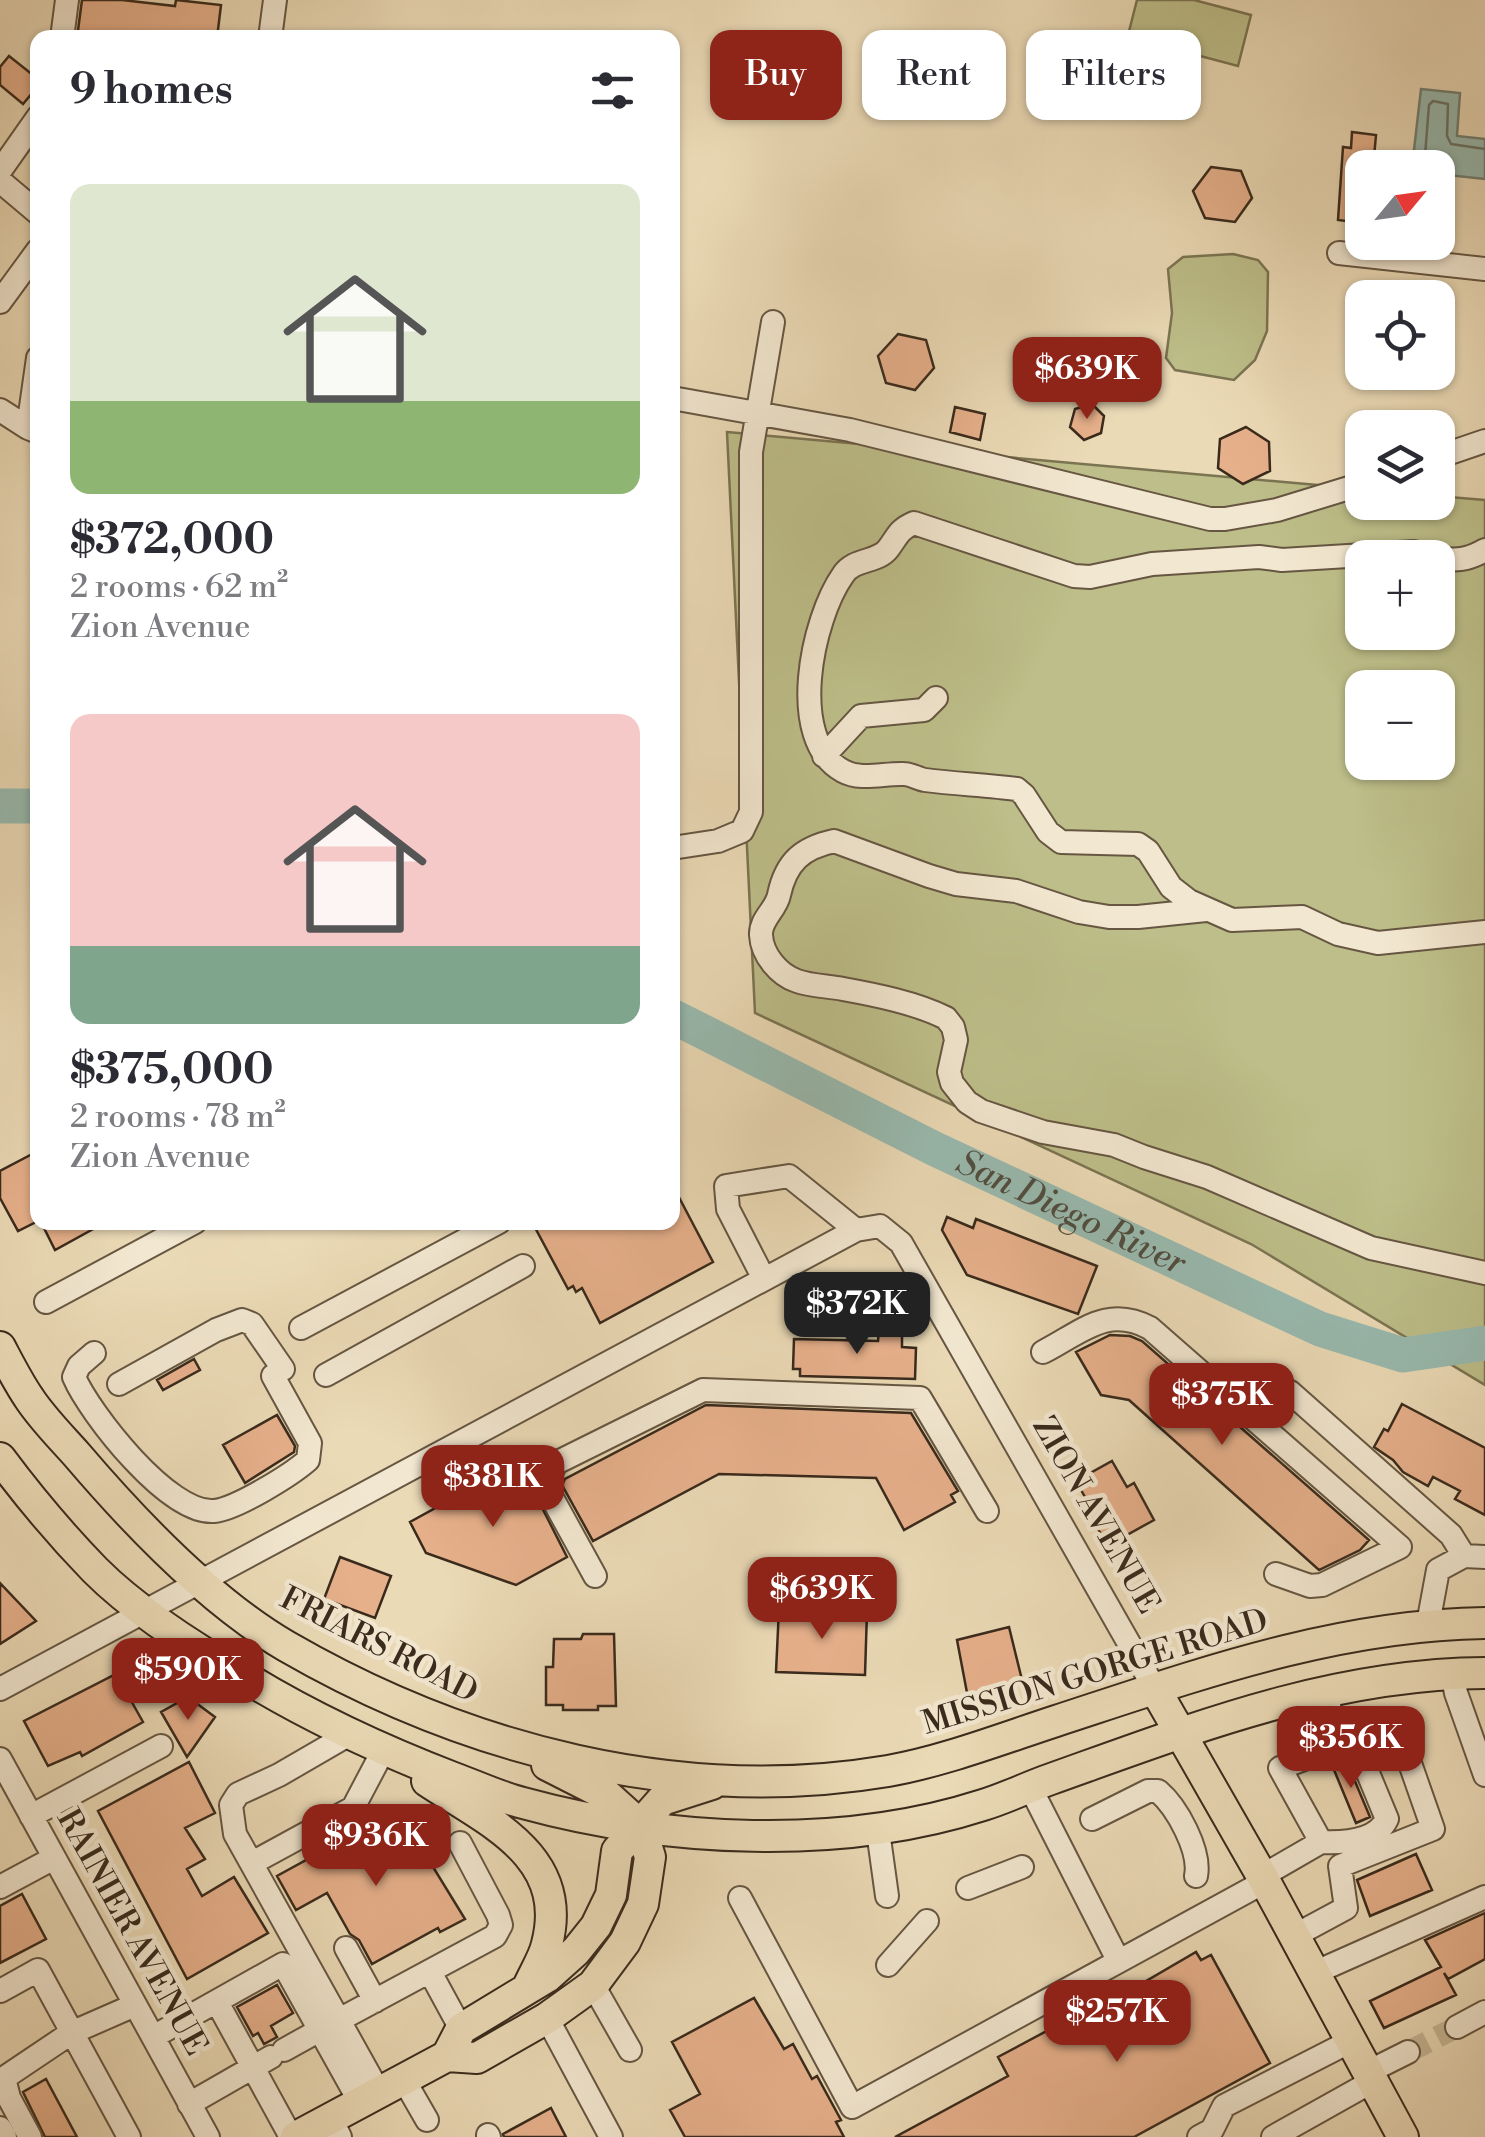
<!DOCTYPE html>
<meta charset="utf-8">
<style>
body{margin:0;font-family:"Libre Bodoni",serif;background:#f2f2f3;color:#2b2b33;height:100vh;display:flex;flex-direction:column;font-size:38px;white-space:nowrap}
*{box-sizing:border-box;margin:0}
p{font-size:32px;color:#7c7c81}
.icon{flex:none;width:55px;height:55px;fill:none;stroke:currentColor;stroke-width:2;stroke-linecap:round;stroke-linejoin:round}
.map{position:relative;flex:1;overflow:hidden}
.details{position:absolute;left:30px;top:30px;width:650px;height:1200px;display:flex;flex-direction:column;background:#fff;border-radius:20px;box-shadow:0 2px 8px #0004}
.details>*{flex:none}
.banner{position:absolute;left:710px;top:30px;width:625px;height:90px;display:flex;gap:20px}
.needle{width:65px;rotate:61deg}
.tools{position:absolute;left:1345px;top:150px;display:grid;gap:20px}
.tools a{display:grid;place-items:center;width:110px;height:110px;border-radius:20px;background:#fff;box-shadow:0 2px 8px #0004;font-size:50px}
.price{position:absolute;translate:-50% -85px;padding:0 22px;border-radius:20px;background:#8f2418;color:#fff;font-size:32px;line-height:65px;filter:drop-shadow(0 2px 5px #0008)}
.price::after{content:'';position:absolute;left:50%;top:60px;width:30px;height:22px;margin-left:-15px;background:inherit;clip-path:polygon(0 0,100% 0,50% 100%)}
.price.current{background:#222;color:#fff}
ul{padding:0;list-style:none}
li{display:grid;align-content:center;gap:20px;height:530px;padding:0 40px}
li span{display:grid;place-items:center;height:310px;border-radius:20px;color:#555}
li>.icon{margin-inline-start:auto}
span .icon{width:180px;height:180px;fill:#fffc;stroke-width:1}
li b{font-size:42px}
h2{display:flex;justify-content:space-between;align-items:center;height:120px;padding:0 40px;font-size:42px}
.pill{padding:0 35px;border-radius:20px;background:#fff;box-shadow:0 2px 8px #0004;font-size:35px;line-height:90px}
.pill.current{background:#8f2418;color:#fff}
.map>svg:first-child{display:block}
</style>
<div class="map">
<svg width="1485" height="2137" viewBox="0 0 1485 2137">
<rect width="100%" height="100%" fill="#ebdab6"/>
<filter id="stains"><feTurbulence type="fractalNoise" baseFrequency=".002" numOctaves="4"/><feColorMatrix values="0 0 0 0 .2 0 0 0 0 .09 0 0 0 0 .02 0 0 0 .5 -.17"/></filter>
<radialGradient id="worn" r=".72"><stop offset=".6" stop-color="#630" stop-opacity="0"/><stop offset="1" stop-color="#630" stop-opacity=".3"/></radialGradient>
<!-- green -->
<path fill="#bdbe89" stroke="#7b7452" stroke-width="2.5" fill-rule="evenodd" d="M1137 0H1194L1251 15 1238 66 1151 43 1148 53 1125 47Z
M1233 254 1258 260 1268 272 1267 331 1255 360 1234 380 1175 370 1166 358 1172 313 1168 269 1183 257Z
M727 432 1362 489V502H1438V496L1485 500V1385L1251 1244 755 1013ZM1362 558H1438V632H1362ZM1362 688H1438V762H1362Z"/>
<!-- water -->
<path fill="#98baaf" stroke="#728074" stroke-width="2.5" d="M1421 89 1460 93 1457 136 1485 139V179L1438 174V168L1412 167Z"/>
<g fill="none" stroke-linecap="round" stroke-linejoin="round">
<!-- shore -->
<path stroke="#687266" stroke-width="2.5" d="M1424 168 1429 105 1433 101 1448 104 1447 136 1451 144 1485 149"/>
<!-- river -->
<g stroke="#98baaf" stroke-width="35">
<path d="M0 806H38"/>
<path id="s1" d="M672 1016 935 1149 1320 1329 1403 1355 1485 1343"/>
</g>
</g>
<!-- building -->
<path fill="#e6b08b" stroke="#392a1c" stroke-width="2.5" d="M82 0H122L175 6 176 0 221 5 217 38H77Z
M9 56 38 79V86L23 104 0 85V67Z
M929 56 973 68 967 90 923 77Z
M1352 132 1376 135 1373 168H1362V223L1338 220 1343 147 1351 148Z
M1211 167 1241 171 1252 198 1235 222 1205 218 1193 191Z
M898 334 926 340 934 368 915 390 886 383 878 356Z
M1092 404 1104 416 1101 433 1084 440 1070 427 1075 409Z
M955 407 985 414 980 440 950 432Z
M1246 427 1269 442 1270 471 1243 484 1218 468 1220 439Z
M38 1151V1221L18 1231 0 1198V1171Z
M672 1184 713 1262 600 1323 582 1288 576 1292 573 1286 568 1289 532 1222H672Z
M947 1217 973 1228 976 1219 1097 1266 1078 1314 967 1275 942 1230Z
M41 1222H106L55 1250Z
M879 1328 902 1329V1347L916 1348 915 1379 800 1376V1369H793L794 1339 878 1341Z
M1110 1335 1130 1336 1142 1341 1369 1540 1360 1550 1319 1570 1129 1400 1101 1395 1076 1352Z
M194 1359 200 1370 163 1390 157 1380Z
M1402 1404 1485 1448V1515L1455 1499 1460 1491 1433 1477 1428 1486 1403 1472 1393 1460 1374 1447 1384 1429 1388 1431Z
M706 1405 911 1413 958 1491 951 1495 955 1502 904 1530 876 1478 719 1474 593 1541 562 1485 565 1479Z
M277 1415 295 1446 294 1452 245 1483 223 1445Z
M1112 1461 1127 1487 1134 1483 1154 1520 1107 1546 1087 1508 1090 1506 1076 1481Z
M519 1462 567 1557 516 1585 426 1553 410 1522Z
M340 1557 391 1576 375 1618 324 1599Z
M0 1583 36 1621 0 1644Z
M779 1608 867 1611 865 1675 776 1672Z
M1009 1627 1022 1680 1004 1684 1005 1688 968 1698 957 1640Z
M583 1634H614L616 1706H598V1710H563V1705H546V1667H553L554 1639H581Z
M116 1674 143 1722 82 1756 80 1752 48 1766 24 1721Z
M188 1697 215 1717 187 1757 161 1712Z
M1346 1760 1370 1817 1356 1823 1332 1765Z
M189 1762 215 1813 185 1828 205 1859 187 1869 202 1896 234 1877 268 1933 187 1979 98 1811Z
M392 1813 422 1867 430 1862 465 1919 440 1932 438 1928 372 1964 359 1940 350 1934 327 1893 296 1910 277 1876Z
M1416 1854 1432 1890 1370 1916 1357 1880Z
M22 1894 46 1939 0 1963V1906Z
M1485 1913V1959L1448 1979 1444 1973 1456 1995 1384 2028 1370 2001 1441 1967 1425 1940Z
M1196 1952 1201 1960 1211 1955 1270 2063 1134 2137H895L1008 2076 998 2057 1071 2018 1074 2023Z
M277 1985 293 2013 271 2026 277 2037 264 2044 258 2033 253 2036 237 2007Z
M754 1998 784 2049 793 2044 812 2079 817 2076 841 2120 836 2122 844 2137H685L670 2110 700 2094 672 2042Z
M46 2079 77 2137H45L23 2092Z
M551 2108 566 2137H504L503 2134Z"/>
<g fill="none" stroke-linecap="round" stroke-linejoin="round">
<!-- minor-tunnel -->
<path stroke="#c7b797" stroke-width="22" stroke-dasharray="22 11" stroke-linecap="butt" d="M1408 2052 1457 2027"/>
<defs>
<path id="minor" d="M62 38 67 0
M270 38 275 0
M0 171 38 117
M0 181 38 213
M1339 253 1485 269
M0 302 38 250
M38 358 28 428 38 432
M672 398 850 430 1210 519H1225L1277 510 1362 484
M0 410 28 428
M1438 457 1485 441
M1437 558 1414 552 1282 560 1259 557 1152 564 1090 577 1074 576 914 523C898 530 898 536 888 549 877 563 854 558 843 575 812 619 786 740 843 771 861 781 884 773 904 774 911 774 918 779 925 780 956 784 987 785 1017 789L1024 795 1048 832 1061 842 1138 844 1148 851 1171 887 1189 901 1232 920 1302 917 1338 934 1378 943 1485 932
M1438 558C1456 561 1468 560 1485 550
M824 756 861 716 924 710 936 698
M672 848 718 841 742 831 751 812V452L773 322
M1206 910 1138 917H1109L1079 912 1016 891 956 884 929 876 834 841C802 848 786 862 779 895 776 910 760 919 761 935 762 955 779 975 797 981 811 986 828 986 843 989 876 995 916 1003 946 1018L953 1027 956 1040 949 1072 952 1083 967 1102 981 1111 1043 1132 1114 1145 1144 1157 1207 1177 1371 1248 1485 1273
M764 1279 728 1209 726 1186 789 1176 856 1230
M46 1302 195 1222
M301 1328 499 1222
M1043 1352C1082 1332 1107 1305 1150 1328L1400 1547 1322 1585 1310 1586 1276 1574
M94 1353 79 1366 74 1377C90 1414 169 1515 214 1511 236 1509 291 1475 308 1460L310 1443 273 1376
M326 1375 523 1266
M119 1384 216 1330 242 1320 252 1324 283 1369
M1290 1392 1451 1535 1464 1556
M595 1576 545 1485 556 1463 703 1390 920 1398 987 1511
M1428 1624 1438 1570 1464 1556 1485 1557
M1452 1673 1456 1693 1485 1775
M152 1685 171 1676 194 1646
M0 1689 856 1230 880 1226 901 1243 1155 1689
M348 1735 279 1775 238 1794 231 1805 235 1834 380 2094
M0 1759 208 2137
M1030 1787 1118 1960
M31 1816 161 1746
M1092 1819 1148 1791H1158C1177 1807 1201 1851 1196 1876
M878 1831 887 1896
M1321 1842C1344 1843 1376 1842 1387 1819L1358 1749 1351 1745 1339 1746
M252 1863 353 1808 383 1751
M1262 1876 1321 1842 1280 1768 1339 1746 1325 1689
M0 1887 54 1858
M968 1888 1022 1867
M740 1898 852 2107 1264 1882
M1294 1936 1346 1908 1340 1866 1433 1829 1405 1749
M346 1948 375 2001
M888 1965 927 1921
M430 1972 461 2029
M1314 1973 1485 1897
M593 1985 630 2050
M0 1991 38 1970 129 2137
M217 2002 291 2137
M547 2018 611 2137
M339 2020 495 1936 501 1925 498 1915 460 1843
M1457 2027 1485 2012
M153 2037 283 1964 361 2104
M284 2050 320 2030
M1368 2072 1408 2052
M404 2080 427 2120
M189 2104 271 2057
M331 2119 340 2137
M0 2128 5 2137
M488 2135 489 2137
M30 2137 9 2098 4 2078 71 2033 135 2005
M1199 2137 1212 2130 1224 2106 1351 2041
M1273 2137 1373 2081"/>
<path id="major" d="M0 1347C9 1364 18 1382 29 1398 42 1418 61 1437 77 1455 135 1523 209 1601 286 1646 466 1750 680 1806 888 1771 944 1761 1001 1739 1056 1721 1197 1675 1335 1625 1485 1623
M0 1458C29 1497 62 1536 95 1570 135 1610 199 1651 248 1679 314 1719 381 1750 454 1778 476 1786 499 1797 523 1803 666 1842 840 1851 983 1805 1006 1798 1028 1787 1051 1779 1194 1728 1331 1674 1485 1673
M1155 1689 1262 1876 1403 2137
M547 1765 608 1796 640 1825
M427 1781C487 1821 570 1855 547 1944 544 1958 534 1973 528 1987
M447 2056 461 2029 547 1977 576 1951 596 1926 611 1895 617 1851 662 1800 712 1784
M296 2137 447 2056 477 2058 547 2018 593 1985 625 1942 643 1904 650 1857 640 1825"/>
</defs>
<!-- minor casing -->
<use href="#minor" stroke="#665642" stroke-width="26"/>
<!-- major casing -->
<use href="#major" stroke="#392a1c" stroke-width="34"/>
<!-- minor -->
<use href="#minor" stroke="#f2e7d0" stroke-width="22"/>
<!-- major -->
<use href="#major" stroke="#ebdab6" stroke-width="30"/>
</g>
<g text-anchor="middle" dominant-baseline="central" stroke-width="9" stroke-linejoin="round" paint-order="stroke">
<!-- street labels -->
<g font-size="32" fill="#392a1c" stroke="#f2e7d0">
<text transform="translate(1096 1515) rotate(60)">ZION AVENUE</text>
<text transform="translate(379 1645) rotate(27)">FRIARS ROAD</text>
<text transform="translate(1095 1672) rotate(-17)">MISSION GORGE ROAD</text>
<text transform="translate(132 1932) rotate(61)">RAINIER AVENUE</text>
</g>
<!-- water labels -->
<g font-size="35" font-style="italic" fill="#514e41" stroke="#f2e7d0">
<text stroke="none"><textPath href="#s1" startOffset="445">San Diego River</textPath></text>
</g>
</g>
<rect width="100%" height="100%" filter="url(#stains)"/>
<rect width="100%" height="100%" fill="url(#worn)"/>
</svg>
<div class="tools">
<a><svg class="needle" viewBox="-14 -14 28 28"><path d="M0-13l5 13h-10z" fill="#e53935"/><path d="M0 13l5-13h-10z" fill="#7c7c81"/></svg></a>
<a><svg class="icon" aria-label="locate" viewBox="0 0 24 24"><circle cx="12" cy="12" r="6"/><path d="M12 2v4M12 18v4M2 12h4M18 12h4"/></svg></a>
<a><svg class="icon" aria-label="layers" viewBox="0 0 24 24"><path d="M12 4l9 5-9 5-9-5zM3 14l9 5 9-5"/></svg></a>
<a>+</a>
<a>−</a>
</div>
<b class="price" style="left:1087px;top:422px">$639K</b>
<b class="price current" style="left:857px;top:1357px">$372K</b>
<b class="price" style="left:1222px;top:1448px">$375K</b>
<b class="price" style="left:493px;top:1530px">$381K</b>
<b class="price" style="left:822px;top:1642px">$639K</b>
<b class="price" style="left:188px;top:1723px">$590K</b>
<b class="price" style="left:1351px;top:1791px">$356K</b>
<b class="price" style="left:376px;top:1889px">$936K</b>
<b class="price" style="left:1117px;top:2065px">$257K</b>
<div class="banner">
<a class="pill current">Buy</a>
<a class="pill">Rent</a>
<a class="pill">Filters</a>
</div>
<section class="details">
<h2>9 homes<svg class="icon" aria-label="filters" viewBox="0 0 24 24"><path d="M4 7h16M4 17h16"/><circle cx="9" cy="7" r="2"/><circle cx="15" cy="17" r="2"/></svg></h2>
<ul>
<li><span style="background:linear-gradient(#dfe7d0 70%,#8fb573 0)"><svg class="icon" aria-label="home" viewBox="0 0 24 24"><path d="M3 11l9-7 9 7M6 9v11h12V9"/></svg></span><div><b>$372,000</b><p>2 rooms · 62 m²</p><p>Zion Avenue</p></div></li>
<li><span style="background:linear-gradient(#f6c9c9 75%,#7fa58c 0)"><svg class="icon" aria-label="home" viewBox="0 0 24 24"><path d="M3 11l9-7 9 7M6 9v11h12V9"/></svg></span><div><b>$375,000</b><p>2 rooms · 78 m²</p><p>Zion Avenue</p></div></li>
</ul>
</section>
</div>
